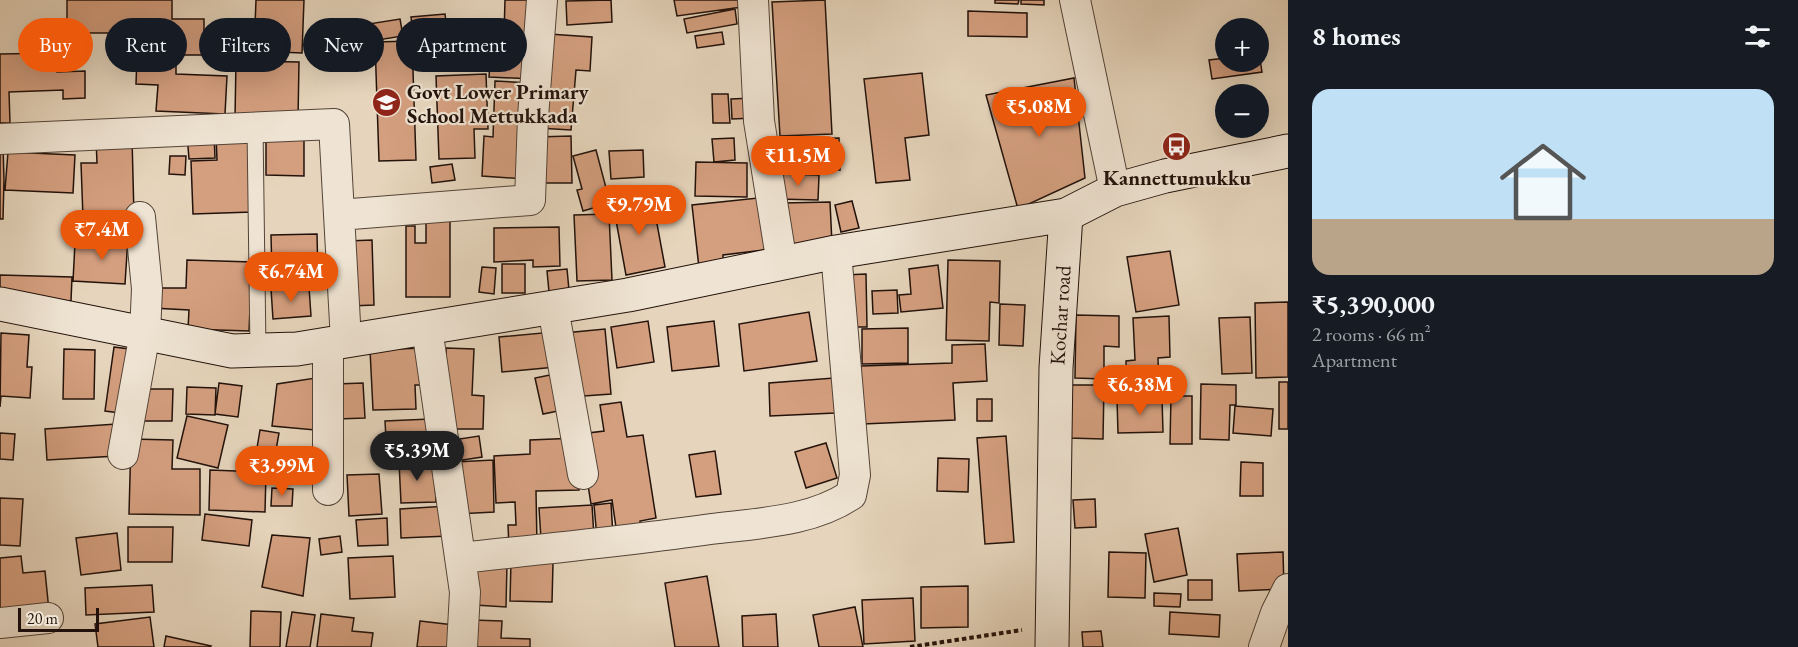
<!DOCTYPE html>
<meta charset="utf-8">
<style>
body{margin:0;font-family:"EB Garamond",serif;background:#20242c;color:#f1f3f6;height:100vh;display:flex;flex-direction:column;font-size:22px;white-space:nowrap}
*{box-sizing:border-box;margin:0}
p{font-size:20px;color:#9ea1a6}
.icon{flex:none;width:33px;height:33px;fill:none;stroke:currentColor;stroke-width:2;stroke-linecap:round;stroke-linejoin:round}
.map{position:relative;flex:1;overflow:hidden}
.drawer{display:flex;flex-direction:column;background:#171b24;width:510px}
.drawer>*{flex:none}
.guide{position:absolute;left:18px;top:18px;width:570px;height:54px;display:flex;gap:12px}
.buttons{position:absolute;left:1215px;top:18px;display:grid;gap:12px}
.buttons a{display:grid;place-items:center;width:54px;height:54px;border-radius:50%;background:#171b24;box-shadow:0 6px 24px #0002;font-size:30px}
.scale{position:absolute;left:18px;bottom:15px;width:81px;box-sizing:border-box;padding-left:6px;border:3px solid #22120b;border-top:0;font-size:16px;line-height:21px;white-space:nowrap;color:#22120b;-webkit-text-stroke:4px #efe4d3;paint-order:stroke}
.price{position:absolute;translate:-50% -51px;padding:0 14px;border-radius:21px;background:#ea580c;color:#fff;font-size:20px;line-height:39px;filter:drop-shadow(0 2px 3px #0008)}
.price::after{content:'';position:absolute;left:50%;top:36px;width:18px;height:14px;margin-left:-9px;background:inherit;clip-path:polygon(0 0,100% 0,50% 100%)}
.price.on{background:#222;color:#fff}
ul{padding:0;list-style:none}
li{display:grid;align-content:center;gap:12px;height:318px;padding:0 24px}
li+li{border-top:2px solid #363941}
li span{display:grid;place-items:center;height:186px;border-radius:18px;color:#555}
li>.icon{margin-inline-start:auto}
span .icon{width:108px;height:108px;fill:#fffc;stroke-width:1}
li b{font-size:26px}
h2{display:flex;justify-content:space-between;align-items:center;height:72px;padding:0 24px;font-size:26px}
.pill{padding:0 21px;border-radius:27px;background:#171b24;box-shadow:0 6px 24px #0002;font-size:21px;line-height:54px}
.pill.on{background:#ea580c;color:#fff}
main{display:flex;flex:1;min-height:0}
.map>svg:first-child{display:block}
</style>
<main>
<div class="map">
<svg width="1288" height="647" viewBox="0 0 1288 647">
<rect width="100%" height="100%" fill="#e6d5bc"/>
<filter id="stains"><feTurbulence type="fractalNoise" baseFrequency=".00333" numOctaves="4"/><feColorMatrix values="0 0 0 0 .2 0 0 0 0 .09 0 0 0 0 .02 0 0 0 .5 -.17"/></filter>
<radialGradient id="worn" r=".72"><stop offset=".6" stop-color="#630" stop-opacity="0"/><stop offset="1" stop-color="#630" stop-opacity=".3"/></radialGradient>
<!-- building -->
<path fill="#d49f7f" stroke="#22120b" stroke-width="1.5" d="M67 0H172V19H204V55H174L175 33H67Z
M256 0H304L302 53 254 51Z
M505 0H531L533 79 489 77 492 33 504 34Z
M611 0 612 22 567 25 566 1Z
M674 0H741L742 7 677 16Z
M825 0 832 134 780 136 772 2Z
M995 0H1019L1018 4 995 3Z
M1021 0H1044V5L1021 4Z
M735 9 737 24 687 33 684 19Z
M968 11 1027 13V37L968 36Z
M445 14 447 30 413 34 411 17Z
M400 19 403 36 365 42 362 25Z
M722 32 724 44 697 48 695 36Z
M549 34 592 37 590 71 576 70 571 130 538 128Z
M412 41 416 160 379 161 375 42Z
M57 53V72L85 71V98L63 99V90L9 92 10 123H0V54Z
M1259 53 1262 72 1212 79 1209 60 1226 58V62H1258Z
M137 56 176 57V74L227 76 225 114 156 111 158 85 136 84Z
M236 61 299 62 298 120 235 118Z
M922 73 929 135 905 138 910 180 876 183 864 79Z
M486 74 488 129H474L475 158 439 159 436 76Z
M1074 78 1085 178 1018 209 986 95Z
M495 81 530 83 525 179 482 176 484 136 493 137Z
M712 94H728L730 123H713Z
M753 98 754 118 732 119 731 99Z
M266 133H304V176L266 175Z
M214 134 215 158 189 159 187 135Z
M249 134 252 212 193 214 191 161 217 160 216 135Z
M571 136 572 183H537L536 137Z
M132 138 134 216 83 218 81 163H97L96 139Z
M734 138 735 160 714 162 712 139Z
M839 138 840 170 779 172 778 140Z
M0 145H3L4 180 3 219H0Z
M596 150 610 203 583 211 577 190 582 189 573 156Z
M643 150 644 177 611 179 609 151Z
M8 152 75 155 73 193 5 190Z
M170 156H186L185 175 169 174Z
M696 162 747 163V197L695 196Z
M452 164 455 180 432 183 430 167Z
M778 174 819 175 818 200 778 199Z
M652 197 665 267 626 275 613 204Z
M758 198 765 250 723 255V264L699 268 692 205Z
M852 201 859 228 841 232 835 205Z
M830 202 832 244 785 246 783 203Z
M609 214 612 280 577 281 574 215Z
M426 221H450V297H406V226H415V243H426Z
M559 227 560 266 533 267V260L494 262V228Z
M317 234 318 276H272L271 235Z
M98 236 128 237 125 284 73 281 75 243 98 244Z
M372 240 374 305 350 306 347 241Z
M1170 251 1179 305 1136 312 1127 257Z
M187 260 252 262 249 331 188 329 189 310 152 308V288H186Z
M948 260 1000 261 999 303 990 302 989 341 946 340Z
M502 264H525V293H502Z
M938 265 943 308 901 312 899 295 911 294 909 269Z
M482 267 496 268 494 294 479 292Z
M567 269 569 290 549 292 547 271Z
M866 274 867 327H857L844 275Z
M0 275 72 277 71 301 0 299Z
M309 287 311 316 273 319 271 289Z
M897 290 898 313 873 314 872 291Z
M1288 302V377L1256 378 1255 303Z
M1000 304 1025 305 1023 346 999 345Z
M809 312 817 361 744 371 739 324Z
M1076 315 1119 316V347L1104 346V379L1075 378Z
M1169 316 1170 357 1158 358 1159 394 1127 396 1126 361 1135 360 1133 318Z
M1250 317 1252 373 1222 374 1219 318Z
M648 321 654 362 617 368 611 327Z
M714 321 719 366 672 371 667 327Z
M908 328V363L862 364V329Z
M605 329 611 394 570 397 564 333Z
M553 332 556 367 502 372 499 337Z
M1 333 29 335 27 367H32L30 398 1 396 0 407Z
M985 344 987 381 953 383 955 420 863 424 861 366 952 363V345Z
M114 347 137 350 128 414 105 411Z
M425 348 426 385H415L416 409 373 410 370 350Z
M446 348 474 349 472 395 484 396 483 429H448Z
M64 349 95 350 94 399H63Z
M560 373 568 409 543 414 535 378Z
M322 377 326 431 272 426 277 384Z
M834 378 835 413 770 416 769 383Z
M1279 382H1288V429H1279Z
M219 383 242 386 238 417 215 414Z
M363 383 365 418 337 419 336 384Z
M1201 384 1236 385V405H1230L1229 440 1200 439Z
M1069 385H1104L1103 439 1068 438Z
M187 387 216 388 215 415 186 414Z
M140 389H173L172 421H139Z
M1171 396H1192V444H1170Z
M1162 398 1163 432 1118 433 1117 399Z
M977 399H992V421H977Z
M621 402 627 437 643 435 656 518 640 521 641 530 617 534 612 500 591 504 580 434 604 431 600 405Z
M1235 406 1273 409 1271 436 1233 433Z
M187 416 228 425 218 468 177 458Z
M430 419 432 454 387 457 385 421Z
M116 424 117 456 47 460 45 429Z
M260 430 279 433 275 456 256 454Z
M0 433 15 434 13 460 0 459Z
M479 436 482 457 450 462 446 441Z
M1006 436 1014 542 985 544 977 438Z
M577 438 579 490 536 491 537 546 509 547 508 525H516L515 502 496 503 494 456 530 454V440Z
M131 439 173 440 172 469H200V515L129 514Z
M826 443 837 478 806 488 795 452Z
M715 451 721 494 696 497 689 455Z
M281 454 311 455 310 482 281 481Z
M938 458 969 459 968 492 937 491Z
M493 460 494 512 457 514 455 462Z
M434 461 436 502 401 503 399 462Z
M1241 462 1263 463V496H1240Z
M210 470 266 472 265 512 209 510Z
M379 474 382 514 349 516 347 475Z
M272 488 293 489 292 506H271Z
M0 498 23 499 20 546 0 545Z
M1095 499 1096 527 1075 528 1073 500Z
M611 503 613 536 597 538 594 505Z
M592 505 594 537 541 539 539 508Z
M448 506 449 536 401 538 400 509Z
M205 514 252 520 249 546 202 540Z
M387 518 388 545 358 546 356 520Z
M128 527H173L172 562H128Z
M1178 528 1187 575 1154 582 1145 534Z
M117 533 121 570 81 575 76 538Z
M272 535 310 538 303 596 262 587Z
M340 536 342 552 321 555 319 539Z
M1109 552 1146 553 1145 598 1108 597Z
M1283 552 1284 589 1239 591 1237 554Z
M21 556 23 573 45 571 49 611 0 615V558Z
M393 556 395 597 350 599 348 558Z
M477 562 507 563 506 607 475 605Z
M511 562 553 563 552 602 510 601Z
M707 576 719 647H675L665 583Z
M1188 580H1212V600H1188Z
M152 585 154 612 86 615 85 588Z
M968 586V627L921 628V587Z
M1154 593 1181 594 1180 607 1154 606Z
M913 598 915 641 864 644 862 600Z
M855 607 863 647H819L813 615Z
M251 611 281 612 280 647H250Z
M292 612 315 615 310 647H286Z
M1170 612 1220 615 1219 637 1169 634Z
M321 614 354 618 352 631 373 633 371 647H317Z
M776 614 778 647H743L742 616Z
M150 617 154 647H98L95 624Z
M472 620 502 621 501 638 530 639V647H471Z
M420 621 454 625 451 647H417Z
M1101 631 1103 647H1083L1082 632Z
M166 636 211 646 210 647H164Z"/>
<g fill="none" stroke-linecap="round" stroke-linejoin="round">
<defs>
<path id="lane" d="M255 127 258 350"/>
<path id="street" d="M753 0 759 121 782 264
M1075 0 1115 190
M0 139 334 124 346 341
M339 215 530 200 533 117 542 0
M553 308 583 474
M427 328 465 592 462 647
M328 344V490
M123 454 145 333 147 289 140 217
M460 558C544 549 627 541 711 529 759 523 810 522 851 495L855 475 836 252
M0 623 48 618
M1264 647 1276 613 1288 589"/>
<g id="secondary">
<path d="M0 304 232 351 297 349 628 295 836 252 1066 215 1115 190 1165 176 1288 151"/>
<path id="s1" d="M1052 647 1056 368 1066 215"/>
</g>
</defs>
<!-- lane casing -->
<use href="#lane" stroke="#534337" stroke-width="17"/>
<!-- street casing -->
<use href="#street" stroke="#534337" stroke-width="32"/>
<!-- secondary casing -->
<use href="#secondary" stroke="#22120b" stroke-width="35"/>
<!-- path -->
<path stroke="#22120b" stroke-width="4" stroke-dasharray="4.5 3" stroke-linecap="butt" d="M910 647 1022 630"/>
<!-- lane -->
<use href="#lane" stroke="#efe4d3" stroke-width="15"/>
<!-- street -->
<use href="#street" stroke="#efe4d3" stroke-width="30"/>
<!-- secondary -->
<use href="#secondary" stroke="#efe4d3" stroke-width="33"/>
</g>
<!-- icons -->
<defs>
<symbol id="school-disc" viewBox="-11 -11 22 22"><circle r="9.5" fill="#8f2418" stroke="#efe4d3"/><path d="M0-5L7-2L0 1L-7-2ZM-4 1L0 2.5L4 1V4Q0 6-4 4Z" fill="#fff"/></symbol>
<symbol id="bus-disc" viewBox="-11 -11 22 22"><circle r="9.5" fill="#8f2418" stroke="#efe4d3"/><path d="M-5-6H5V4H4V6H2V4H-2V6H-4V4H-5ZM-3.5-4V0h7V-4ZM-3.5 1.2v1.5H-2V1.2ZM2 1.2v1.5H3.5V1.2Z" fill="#fff"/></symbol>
</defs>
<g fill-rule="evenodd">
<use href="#school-disc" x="370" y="86" width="33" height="33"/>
<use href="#bus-disc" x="1160" y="130" width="33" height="33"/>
</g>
<g text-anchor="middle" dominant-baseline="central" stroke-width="4.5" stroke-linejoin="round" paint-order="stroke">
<!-- poi labels -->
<g font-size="21" font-weight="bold" fill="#22120b" stroke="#efe4d3" text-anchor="start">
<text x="407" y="91">Govt Lower Primary<tspan x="407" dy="24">School Mettukkada</tspan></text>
<text x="1177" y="177" text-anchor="middle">Kannettumukku</text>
</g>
<!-- street labels -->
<g font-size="21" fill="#22120b" stroke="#efe4d3">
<text stroke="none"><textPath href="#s1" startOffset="332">Kochar road</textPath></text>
</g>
</g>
<rect width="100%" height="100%" filter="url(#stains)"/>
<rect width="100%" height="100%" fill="url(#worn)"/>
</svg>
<div class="buttons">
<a>+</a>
<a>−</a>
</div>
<div class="scale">20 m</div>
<b class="price" style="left:1039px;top:138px">₹5.08M</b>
<b class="price" style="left:798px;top:187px">₹11.5M</b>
<b class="price" style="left:639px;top:236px">₹9.79M</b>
<b class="price" style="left:102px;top:261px">₹7.4M</b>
<b class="price" style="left:291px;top:303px">₹6.74M</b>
<b class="price" style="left:1140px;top:416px">₹6.38M</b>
<b class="price on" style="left:417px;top:482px">₹5.39M</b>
<b class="price" style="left:282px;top:497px">₹3.99M</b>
<div class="guide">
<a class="pill on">Buy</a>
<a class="pill">Rent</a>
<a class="pill">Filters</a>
<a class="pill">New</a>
<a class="pill">Apartment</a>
</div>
</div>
<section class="drawer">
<h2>8 homes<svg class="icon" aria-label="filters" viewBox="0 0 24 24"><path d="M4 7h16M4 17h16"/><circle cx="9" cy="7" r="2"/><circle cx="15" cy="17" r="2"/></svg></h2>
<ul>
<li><span style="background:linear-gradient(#bfe0f5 70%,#b9a48a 0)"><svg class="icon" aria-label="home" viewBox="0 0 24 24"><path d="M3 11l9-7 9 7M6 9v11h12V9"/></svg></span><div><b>₹5,390,000</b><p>2 rooms · 66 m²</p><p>Apartment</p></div></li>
</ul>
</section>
</main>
